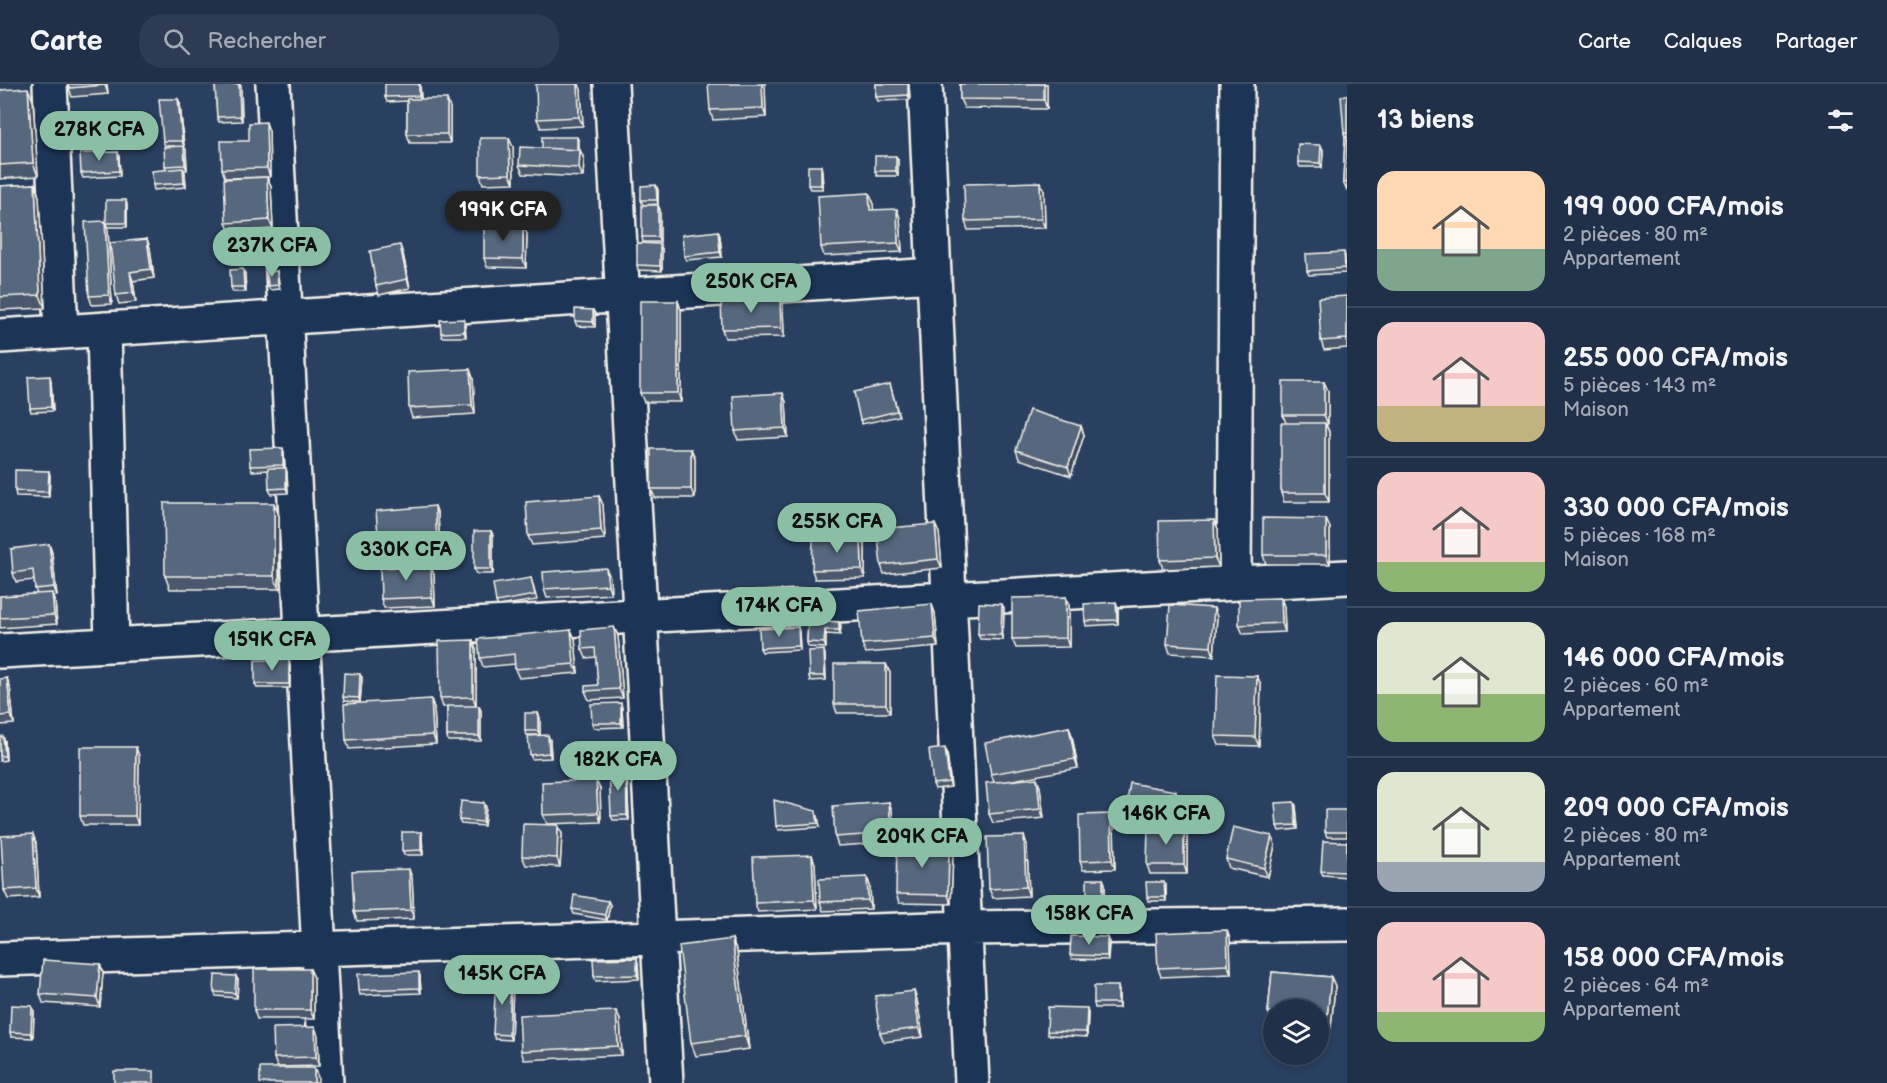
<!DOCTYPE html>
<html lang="fr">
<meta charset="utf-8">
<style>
body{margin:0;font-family:"Balsamiq Sans",sans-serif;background:#2d3c52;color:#f1f3f6;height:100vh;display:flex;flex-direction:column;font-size:22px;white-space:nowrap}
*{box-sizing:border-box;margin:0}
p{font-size:20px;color:#a2a9b4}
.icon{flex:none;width:33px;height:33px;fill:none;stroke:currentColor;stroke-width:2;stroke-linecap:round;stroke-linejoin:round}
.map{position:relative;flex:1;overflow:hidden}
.details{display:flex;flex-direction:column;background:#203048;width:540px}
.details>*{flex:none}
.controls{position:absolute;left:1263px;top:915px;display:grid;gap:12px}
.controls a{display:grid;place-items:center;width:66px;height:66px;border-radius:50%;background:#203048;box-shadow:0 3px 9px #0003,0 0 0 2px #3d4b60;font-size:30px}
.price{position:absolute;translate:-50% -51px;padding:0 14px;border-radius:21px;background:#8abfa5;color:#111;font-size:20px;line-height:39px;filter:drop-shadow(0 2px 3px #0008)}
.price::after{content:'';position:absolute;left:50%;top:36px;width:18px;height:14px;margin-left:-9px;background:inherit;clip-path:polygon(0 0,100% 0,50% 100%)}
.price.on{background:#222;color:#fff}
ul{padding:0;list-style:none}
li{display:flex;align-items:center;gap:18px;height:150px;padding:0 30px}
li+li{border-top:2px solid #3d4b60}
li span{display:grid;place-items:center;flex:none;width:168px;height:120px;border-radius:18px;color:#555}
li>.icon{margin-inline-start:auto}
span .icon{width:72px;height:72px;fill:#fffc;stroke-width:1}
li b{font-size:26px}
h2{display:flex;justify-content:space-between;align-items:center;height:72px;padding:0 30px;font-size:26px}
header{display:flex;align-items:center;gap:36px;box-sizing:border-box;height:84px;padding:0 30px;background:#203048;border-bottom:2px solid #3d4b60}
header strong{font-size:28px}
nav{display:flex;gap:33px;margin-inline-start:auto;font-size:21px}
.search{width:420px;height:54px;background:#2d3c52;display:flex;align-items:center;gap:15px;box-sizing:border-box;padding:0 21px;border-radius:24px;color:#a2a9b4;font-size:22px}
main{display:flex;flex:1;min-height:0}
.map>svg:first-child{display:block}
</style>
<header>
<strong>Carte</strong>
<div class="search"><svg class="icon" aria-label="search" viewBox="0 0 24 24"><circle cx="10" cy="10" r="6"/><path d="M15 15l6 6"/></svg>Rechercher</div>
<nav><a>Carte</a><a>Calques</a><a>Partager</a></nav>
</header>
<main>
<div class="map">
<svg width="1347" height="999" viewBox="0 0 1347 999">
<rect width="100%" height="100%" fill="#2a4060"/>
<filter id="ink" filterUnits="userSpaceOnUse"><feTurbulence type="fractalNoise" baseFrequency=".0167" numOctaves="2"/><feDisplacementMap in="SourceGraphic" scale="12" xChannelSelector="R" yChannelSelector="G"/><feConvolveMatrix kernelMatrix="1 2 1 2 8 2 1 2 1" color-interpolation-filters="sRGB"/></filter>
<g filter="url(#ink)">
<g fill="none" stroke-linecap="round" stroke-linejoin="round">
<defs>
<path id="street" d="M50 0 61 248
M273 0 326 999
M611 0 666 999
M925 0 972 999
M104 245 112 561
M0 252 934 191
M1234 499 1237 0
M0 567 1347 493
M0 875 965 844 1347 840"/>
</defs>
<!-- street casing -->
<use href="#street" stroke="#f4f1e8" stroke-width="38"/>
<!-- street -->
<use href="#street" stroke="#1d3557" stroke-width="33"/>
</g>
<!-- wall -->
<path fill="#4a596c" stroke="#f4f1e8" stroke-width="1.5" d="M107 0 108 10 72 13 69 4Z
M215 0H240L241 3 242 37 219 38 217 33Z
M420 0 421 15 450 24V59H410L407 50V17L387 18 385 13Z
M765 0 766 33 713 36 710 26Z
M876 0H909L910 16 878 17 876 13Z
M960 0H1047V25L964 24 960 15Z
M0 6 33 17 38 92 0 95Z
M581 6 583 42 541 44 537 35Z
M1347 11V107L1343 98 1345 53 1344 49Z
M178 15 180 19 184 62 186 66 187 86H184L185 89 186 103 154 106 153 101 166 86 165 82 174 62H165L163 57Z
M269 47 270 93 225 94 222 85 249 57Z
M579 57V66H580L584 75 583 93 523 90 519 81 542 64Z
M513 63 514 99 483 100 480 91Z
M1323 66 1322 83H1300L1298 78Z
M118 68 119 72 120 92 83 94 81 89Z
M898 76V92H877L875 87Z
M821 82 822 87 823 105H810L808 101Z
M267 93 271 102 273 145 230 148 226 139Z
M1040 98 1044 107 1045 144 968 146 965 137Z
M35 100 39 113 45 224 0 226V102Z
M658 106V120L643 121 641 116Z
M873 118V126L900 134 902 168 824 172 821 163Z
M127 121V143H107L106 139Z
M658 121 660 126V158H643L642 153Z
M108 146 112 220 92 221 89 212Z
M718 147 720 152 722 173 686 176 684 172Z
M527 150 526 184 487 183 484 174Z
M147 155 150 164 154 194 133 197 136 218 119 220 116 211Z
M662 165V187L638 186 637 181Z
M403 170 410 204 379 211 376 202Z
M1345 172 1346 189 1309 191 1307 187Z
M277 187 278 192 280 205 270 206 268 202Z
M245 190 246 208H233L231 203Z
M1347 212V264L1324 266 1321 257Z
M780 214 783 223 784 253 725 254 722 245Z
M678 217 681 226V318H644L640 309Z
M593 226 595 230V243L577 242 575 237Z
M465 239 466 253H442L441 249Z
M473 294 475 330 412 334 409 324Z
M51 297 53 327 31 328 30 324Z
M1324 298 1328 307V340H1326L1329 348V418H1284L1281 409 1286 339 1283 331Z
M890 300 899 332 862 340 860 336Z
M786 318 788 353 738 356 735 347Z
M1081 342 1084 351 1071 392 1019 375 1016 366Z
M691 365 695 374V414H655L651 405Z
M284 368 285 384 287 388 288 409 271 410 269 405V386L252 387 250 382Z
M49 387 50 392 49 413 16 412 15 407Z
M599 412 603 421 605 455 532 461 528 452Z
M435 422 438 431 440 467 382 471 379 462Z
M279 432V505H170L165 492Z
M1330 444V480H1266L1263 471Z
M1218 445 1219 483 1163 485 1160 476Z
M491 447 493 451V490H476L474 485Z
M939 449 942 484 884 490 881 481Z
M49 460 52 469 57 512H53L55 518 57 540 0 544V512L37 510 35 505 34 496 16 498 13 489Z
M865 462V494L815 495 812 486Z
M431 482 434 491 435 522 384 524 381 515Z
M610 493 611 510 547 514 544 505Z
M531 494 537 516 498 522 496 518Z
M1066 513 1069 522V563L1016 564 1012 555Z
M1281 514 1284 523 1285 548 1243 550 1239 541Z
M1118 523V540L1086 542 1085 537Z
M1004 524 1003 556 980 555 978 550Z
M935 529 938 563 866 569 862 560Z
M1217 533 1214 572 1170 569 1167 560Z
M808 536 839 538 841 542 840 551 826 550V564L808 563 807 558Z
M614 543 618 552 623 614 589 616 585 607 598 601 596 573 586 574 582 565Z
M798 543 799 548 800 566 762 568 760 564Z
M571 546 575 555 578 589 519 594 515 585V580L483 583 480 574Z
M473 556 476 565V622H479L481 627V657H448L447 652V623H443L440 614Z
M825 571 826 596 810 597 809 592Z
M289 576 290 581V604H257L255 600Z
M886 580 890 589V629H837L834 620Z
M1257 592 1261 601 1259 662 1219 661 1215 652Z
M7 594 10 603 14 640 0 641V595Z
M362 594 360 618 344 617 343 613Z
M431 615 434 624 436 660 349 665 346 656Z
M622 624 623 643 594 644 592 639Z
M538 629 540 634V651H527L525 647Z
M1069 643 1072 652 1078 684 1008 697 1040 703 1044 734 993 739 989 730 994 698 991 690Z
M0 653 5 657 6 676 0 677Z
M550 656 551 674 532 675 530 671Z
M947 669 951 703 935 705 933 700Z
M139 672 138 741H83L80 732Z
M627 689 629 736H613L611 732Z
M600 705 601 738 547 740 543 731Z
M1179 716 1174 742 1129 734 1126 725Z
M889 718 892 727 895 758 838 762 835 753Z
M1296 722 1298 745 1279 747 1277 742Z
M486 723 484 742 461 740 459 736Z
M1347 728V753H1327L1325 748Z
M1111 730 1114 739 1115 785 1083 786 1080 777Z
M818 732 820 743 778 746 776 742Z
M558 741 562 750 560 783 526 781 522 772Z
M1184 742 1187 751V790H1150L1147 781Z
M421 748 422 752 423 771H404L402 767Z
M1024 752 1027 761 1029 812 993 814 989 805Z
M1272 752 1275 761 1268 793 1229 784 1226 775Z
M1347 758V793L1323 791 1321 787Z
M36 759 39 813 8 815 4 806Z
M953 769 951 820 899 819 896 810Z
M812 771 815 780 817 825 758 828 755 819Z
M867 793 870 802 871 825 823 827 820 818Z
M412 794 414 835 357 837 354 828Z
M1103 795 1105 800V817H1089L1087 813Z
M1166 802V817H1148L1147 813Z
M608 817 610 821 607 836 574 830 572 825Z
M732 855 737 868 749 965 696 972 691 959Z
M1230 855 1231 890 1161 893 1158 884Z
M1109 858 1108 876 1072 875 1070 871Z
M638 879 639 895 596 897 594 892Z
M100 880 103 889 100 923 43 919 40 910Z
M310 885 314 894V935H257L254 926Z
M1272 888 1331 893 1335 902 1331 943 1318 942V926H1274V937H1272L1268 928Z
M420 892 421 909 360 911 359 906Z
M511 893 513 898 511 956 495 955 493 950Z
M238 896 237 914 216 912 214 908Z
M914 907 917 916 923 953 884 958 880 949Z
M1119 907V924H1095L1094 919Z
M34 926 33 954 11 953 10 948Z
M616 927 620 936 622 971 524 976 521 967Z
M1088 929 1087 953 1048 951 1047 947Z
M318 952 319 982 277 983 274 974Z"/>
<!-- shaded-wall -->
<path fill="#3c4858" stroke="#f4f1e8" stroke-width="1.5" d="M105 0H107L108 10 105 1Z
M239 0 241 3 242 37 240 32Z
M419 0H420L421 17 419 12Z
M578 0H579L581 6 583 42 579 33Z
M762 0H765L766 33 763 24Z
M908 0H909L910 16 908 11Z
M1044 0H1047V25L1044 16Z
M28 4 33 17 38 92 33 79Z
M178 15 180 19 184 62 182 57Z
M447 15 450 24V59L447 50Z
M266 38 269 47 270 93 267 84Z
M577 53 579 57V71L577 66Z
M509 54 513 63 514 99 510 90Z
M1321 61 1323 66 1322 83 1320 79Z
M184 62 186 66 187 86 185 81Z
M580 66 584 75 583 93 579 84Z
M118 68 119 72 120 92 119 87Z
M896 72 898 76V92L896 87Z
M821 82 822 87 823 105 821 101Z
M183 84 185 89 186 103 184 99Z
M267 93 271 102 273 145 269 136Z
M1040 98 1044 107 1045 144 1041 135Z
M35 100 39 113 45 224 40 211Z
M656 101 658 106V120L657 116Z
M869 109 873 118 874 136 870 126Z
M126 116 127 121V143L126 139Z
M658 121 660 126V158L658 153Z
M897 125 900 134 902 168 898 159Z
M105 137 108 146 112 220 109 211Z
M523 141 527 150 526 184 523 175Z
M718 147 720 152 722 173 720 168Z
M147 155 150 164 154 194 151 185Z
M660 160 662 165V187L660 182Z
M400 161 403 170 410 204 407 195Z
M1344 168 1345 172 1346 189 1345 184Z
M243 185 245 190 246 208 244 203Z
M130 188 133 197 136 218 133 209Z
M780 214 783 223 784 253 781 244Z
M678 217 681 226V318L678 309Z
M593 226 595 230V243L593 238Z
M464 235 465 239 466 253 464 248Z
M470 285 473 294 475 330 472 321Z
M50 292 51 297 53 327 51 323Z
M1324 298 1328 307V340L1324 331Z
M783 309 786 318 788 353 785 344Z
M1325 339 1329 348V418L1325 409Z
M1081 342 1084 351 1071 392 1068 383Z
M283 364 284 368 285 386 283 381Z
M691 365 695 374V414L691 405Z
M286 384 287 388 288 409 286 404Z
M49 387 50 392 49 413 48 408Z
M599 412 603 421 605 455 601 446Z
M274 419 279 432V505L274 492Z
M435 422 438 431 440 467 437 458Z
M1326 435 1330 444V480L1326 471Z
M1214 436 1218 445 1219 483 1215 474Z
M935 440 939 449 942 484 938 475Z
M491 447 493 451V490L491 485Z
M861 453 865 462V494L862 485Z
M49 460 52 469 57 512 54 503Z
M431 482 434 491 435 522 432 513Z
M606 484 610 493 611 510 608 501Z
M52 509 55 518 57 540 54 531Z
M1066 513 1069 522V563L1066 554Z
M1281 514 1284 523 1285 548 1282 539Z
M1116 518 1118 523V540L1117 536Z
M932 520 935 529 938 563 935 554Z
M1002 520 1004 524 1003 556 1001 551Z
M1214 524 1217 533 1214 572 1211 563Z
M839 538 841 542 840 551 839 546Z
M614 543 618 552 623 614 619 605Z
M798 543 799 548 800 566 799 562Z
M571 546 575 555 578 589 574 580Z
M825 546 826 550V564L824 559Z
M473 556 476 565V622L473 613Z
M824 566 825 571 826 596 825 592Z
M289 576 290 581V604L289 600Z
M886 580 890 589V629L886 620Z
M360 590 362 594 360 618 359 614Z
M1257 592 1261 601 1259 662 1255 653Z
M7 594 10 603 14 640 11 631Z
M431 615 434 624 436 660 433 651Z
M621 619 622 624 623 643 621 639Z
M479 622 481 627V657L479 652Z
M538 629 540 634V651L538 647Z
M1069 643 1072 652 1078 684 1075 675Z
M548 651 550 656 551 674 549 669Z
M3 652 5 657 6 676 5 672Z
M136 663 139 672 138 741 135 732Z
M945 664 947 669 951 703 949 698Z
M626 684 627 689 629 736 627 731Z
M1037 694 1040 703 1044 734 1040 725Z
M596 696 600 705 601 738 598 729Z
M1176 707 1179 716 1174 742 1171 733Z
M889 718 892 727 895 758 891 749Z
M1294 718 1296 722 1298 745 1296 741Z
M484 719 486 723 484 742 483 738Z
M1111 730 1114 739 1115 785 1112 776Z
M558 741 562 750 560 783 557 774Z
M1184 742 1187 751V790L1184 781Z
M421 748 422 752 423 771 421 766Z
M33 750 36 759 39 813 36 804Z
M1024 752 1027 761 1029 812 1026 803Z
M1272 752 1275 761 1268 793 1264 784Z
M1347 759V792L1346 788Z
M949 760 953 769 951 820 948 811Z
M812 771 815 780 817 825 814 816Z
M409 785 412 794 414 835 411 826Z
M867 793 870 802 871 825 868 816Z
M1103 795 1105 800V817L1103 812Z
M1164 798 1166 802V817L1165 813Z
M608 817 610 821 607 836 605 831Z
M1227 846 1230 855 1231 890 1228 881Z
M1107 853 1109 858 1108 876 1107 872Z
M732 855 737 868 749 965 745 952Z
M637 874 638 879 639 895 637 891Z
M100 880 103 889 100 923 97 914Z
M310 885 314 894V935L310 926Z
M419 888 420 892 421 909 419 904Z
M236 892 238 896 237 914 235 909Z
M511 893 513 898 511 956 509 951Z
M1331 893 1335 902 1331 943 1327 934Z
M1118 902 1119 907V924L1118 919Z
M914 907 917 916 923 953 919 944Z
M32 922 34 926 33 954 31 949Z
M1087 924 1088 929 1087 953 1086 948Z
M616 927 620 936 622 971 618 962Z
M315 943 318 952 319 982 316 973Z
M314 984 318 993V999H314Z"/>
<!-- building -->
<path fill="#56677d" stroke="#f4f1e8" stroke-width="1.5" d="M68 0H105V1L69 4Z
M215 0H239L240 32 217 33Z
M385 0H419V12L385 13Z
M536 0H578L579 33 537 35Z
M708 0H762L763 24 710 26Z
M876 0H908V11L876 13Z
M960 0H1044V16L960 15Z
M28 4 33 79 0 81V6Z
M1347 11V49H1344L1341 12Z
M159 15H178L182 57H163Z
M407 15H447V50H407Z
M266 38 267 84 222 85 221 57H249V39Z
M542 53H577V66L542 64Z
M1345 53H1347V99L1343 98Z
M480 54H509L510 90 480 91Z
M1298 60 1321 61 1320 79 1298 78Z
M184 62 185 81 165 82 164 63Z
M520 63 580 66 579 84 519 81Z
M118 68 119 87 81 89 80 69Z
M875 72H896V87H875Z
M808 82H821V101H808Z
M183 84 184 99 153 101 152 87Z
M267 93 269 136 226 139 224 95Z
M1040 98 1041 135 965 137 964 100Z
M35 100 40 211 0 213V102Z
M656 101 657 116H641V102Z
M869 109 870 126 897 125 898 159 821 163 818 112Z
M106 116H126V139H106Z
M642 121H658V153H642Z
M105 137 109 211 89 212 85 138Z
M484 140 523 141V175L484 174Z
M718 147 720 168 684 172 682 151Z
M147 155 151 185 130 188 133 209 116 211 110 159Z
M637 159 660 160V182L637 181Z
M400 161 407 195 376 202 370 167Z
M1344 168 1345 184 1307 187 1306 170Z
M243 185 244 203H231L230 186Z
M277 187 278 201 268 202 267 188Z
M1347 212V255L1321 257 1318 214Z
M780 214 781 244 722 245 721 215Z
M640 217H678V309H640Z
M575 225 593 226V238L575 237Z
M464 235V248L441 249 440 236Z
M470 285 472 321 409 324 408 288Z
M50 292 51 323 30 324 28 293Z
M1283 298H1324V331H1283Z
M890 300 897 327 860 336 854 308Z
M783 309 785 344 735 347 733 312Z
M1029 326 1081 342 1068 383 1016 366Z
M1281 339H1325V409H1281Z
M283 364V381L250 382 249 365Z
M651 365H691V405H651Z
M268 384H286V404L269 405Z
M15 386 49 387 48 408 15 407Z
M599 412 601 446 528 452 526 418Z
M164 419H274V492H165Z
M435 422 437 458 379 462 376 427Z
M1263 434 1326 435V471H1263Z
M1214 436 1215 474 1160 476 1159 437Z
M935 440 938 475 881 481 877 445Z
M474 447H491V485H474Z
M861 453 862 485 812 486 813 454Z
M49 460 54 503 35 505 33 486 13 489 11 465Z
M431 482 432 513 381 515 380 484Z
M606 484 608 501 544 505 543 488Z
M531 494 535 511 496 518 493 500Z
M52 509 54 531 0 534V512Z
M1066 513V554L1012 555V514Z
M1281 514 1282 539 1239 541V515Z
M1116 518 1117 536 1085 537 1084 520Z
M979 519 1002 520 1001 551 978 550Z
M932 520 935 554 862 560 859 527Z
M1170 521 1214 524 1211 563 1167 560Z
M808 536 839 538V546H825L824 559 807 558Z
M614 543 619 605 585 607V602L598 601 595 564 582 565 581 546Z
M798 543 799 562 760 564 759 545Z
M571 546 574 580 515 585 514 570 480 574 478 555Z
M473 556V613L440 614 439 557Z
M824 566 825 592H809L808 567Z
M255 576H289V600H255Z
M834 580H886V620H834Z
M344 589 360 590 359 614 343 613Z
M1217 591 1257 592 1255 653 1215 652Z
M7 594 11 631 0 632V595Z
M431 615 433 651 346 656 344 620Z
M621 619V639H592L591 620Z
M447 622H479V652H447Z
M525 629H538V647H525Z
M1069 643 1075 675 991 690 985 659Z
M548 651 549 669 530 671 528 652Z
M3 652 5 672H0V653Z
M80 663H136L135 732H80Z
M945 664 949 698 933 700 929 666Z
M626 684 627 731 611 732 609 685Z
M1037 694 1040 725 989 730 986 699Z
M596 696 598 729 543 731 542 698Z
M1130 699 1176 707 1171 733 1126 725Z
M774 716 816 727 818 739 776 742Z
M461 717 484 719 483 738 459 736Z
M889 718 891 749 835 753 833 722Z
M1294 718 1296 741 1277 742 1275 719Z
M1325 726H1347V748H1325Z
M1111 730 1112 776 1080 777 1079 731Z
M523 740 558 741 557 774 522 772Z
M1148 742H1184V781H1147Z
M1233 743 1272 752 1264 784 1226 775Z
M402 748H421V766L402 767Z
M33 750 36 804 4 806 1 752Z
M1024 752 1026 803 989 805 987 753Z
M1323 757 1347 758 1346 788 1321 787Z
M897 759 949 760 948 811 896 810Z
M812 771 814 816 755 819 753 773Z
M409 785 411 826 354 828 352 787Z
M867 793 868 816 820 818 819 795Z
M1087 795H1103V812L1087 813Z
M1146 798H1164L1165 813H1147Z
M574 811 608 817 605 831 572 825Z
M1227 846 1228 881 1158 884 1156 849Z
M1071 852 1107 853V872L1070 871Z
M732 855 745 952 691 959 679 862Z
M637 874V891L594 892 593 875Z
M43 876 100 880 97 914 40 910Z
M254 885H310V926H254Z
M419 888V904L359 906 358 890Z
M1272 888 1331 893 1327 934 1318 933V926H1274V928H1268Z
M215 891 236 892 235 909 214 908Z
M496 893H511L509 951 493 950Z
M1094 902H1118V919H1094Z
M914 907 919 944 880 949 875 912Z
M11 921 32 922 31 949 10 948Z
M1048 923 1087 924 1086 948 1047 947Z
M616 927 618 962 521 967 519 931Z
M315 943 316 973 274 974 273 944Z
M260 984H314V999H260Z
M114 987H154V999H114Z"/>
</g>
</svg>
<div class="controls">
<a><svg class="icon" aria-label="layers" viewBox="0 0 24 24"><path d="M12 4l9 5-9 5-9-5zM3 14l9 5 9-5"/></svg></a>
</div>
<b class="price" style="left:99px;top:78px">278K CFA</b>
<b class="price on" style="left:503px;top:158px">199K CFA</b>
<b class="price" style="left:272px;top:194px">237K CFA</b>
<b class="price" style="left:751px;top:230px">250K CFA</b>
<b class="price" style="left:837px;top:470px">255K CFA</b>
<b class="price" style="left:406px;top:498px">330K CFA</b>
<b class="price" style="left:779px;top:554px">174K CFA</b>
<b class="price" style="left:272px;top:588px">159K CFA</b>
<b class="price" style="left:618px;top:708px">182K CFA</b>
<b class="price" style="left:1166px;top:762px">146K CFA</b>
<b class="price" style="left:922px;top:785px">209K CFA</b>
<b class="price" style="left:1089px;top:862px">158K CFA</b>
<b class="price" style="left:502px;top:922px">145K CFA</b>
</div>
<section class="details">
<h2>13 biens<svg class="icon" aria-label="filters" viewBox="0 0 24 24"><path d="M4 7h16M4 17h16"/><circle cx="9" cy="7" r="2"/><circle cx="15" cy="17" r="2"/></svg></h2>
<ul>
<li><span style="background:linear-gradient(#ffd9b3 65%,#7fa58c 0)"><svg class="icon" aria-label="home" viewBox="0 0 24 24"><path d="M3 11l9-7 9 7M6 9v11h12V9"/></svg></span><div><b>199 000 CFA/mois</b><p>2 pièces · 80 m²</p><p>Appartement</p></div></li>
<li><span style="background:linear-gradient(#f6c9c9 70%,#c2b280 0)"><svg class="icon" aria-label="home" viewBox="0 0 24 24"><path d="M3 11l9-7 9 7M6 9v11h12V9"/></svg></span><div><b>255 000 CFA/mois</b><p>5 pièces · 143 m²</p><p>Maison</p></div></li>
<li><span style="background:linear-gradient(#f6c9c9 75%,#8fb573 0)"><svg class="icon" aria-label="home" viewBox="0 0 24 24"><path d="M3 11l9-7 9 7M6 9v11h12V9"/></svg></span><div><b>330 000 CFA/mois</b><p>5 pièces · 168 m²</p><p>Maison</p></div></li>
<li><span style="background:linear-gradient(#dfe7d0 60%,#8fb573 0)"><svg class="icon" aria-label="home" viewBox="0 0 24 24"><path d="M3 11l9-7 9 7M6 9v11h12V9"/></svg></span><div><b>146 000 CFA/mois</b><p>2 pièces · 60 m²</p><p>Appartement</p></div></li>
<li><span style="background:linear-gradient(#dfe7d0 75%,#9aa5b1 0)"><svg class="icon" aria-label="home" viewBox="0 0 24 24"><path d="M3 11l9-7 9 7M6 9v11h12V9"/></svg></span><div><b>209 000 CFA/mois</b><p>2 pièces · 80 m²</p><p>Appartement</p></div></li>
<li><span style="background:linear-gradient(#f6c9c9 75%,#8fb573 0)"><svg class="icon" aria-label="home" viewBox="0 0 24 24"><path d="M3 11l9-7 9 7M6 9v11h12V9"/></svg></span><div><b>158 000 CFA/mois</b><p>2 pièces · 64 m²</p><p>Appartement</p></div></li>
</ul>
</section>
</main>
